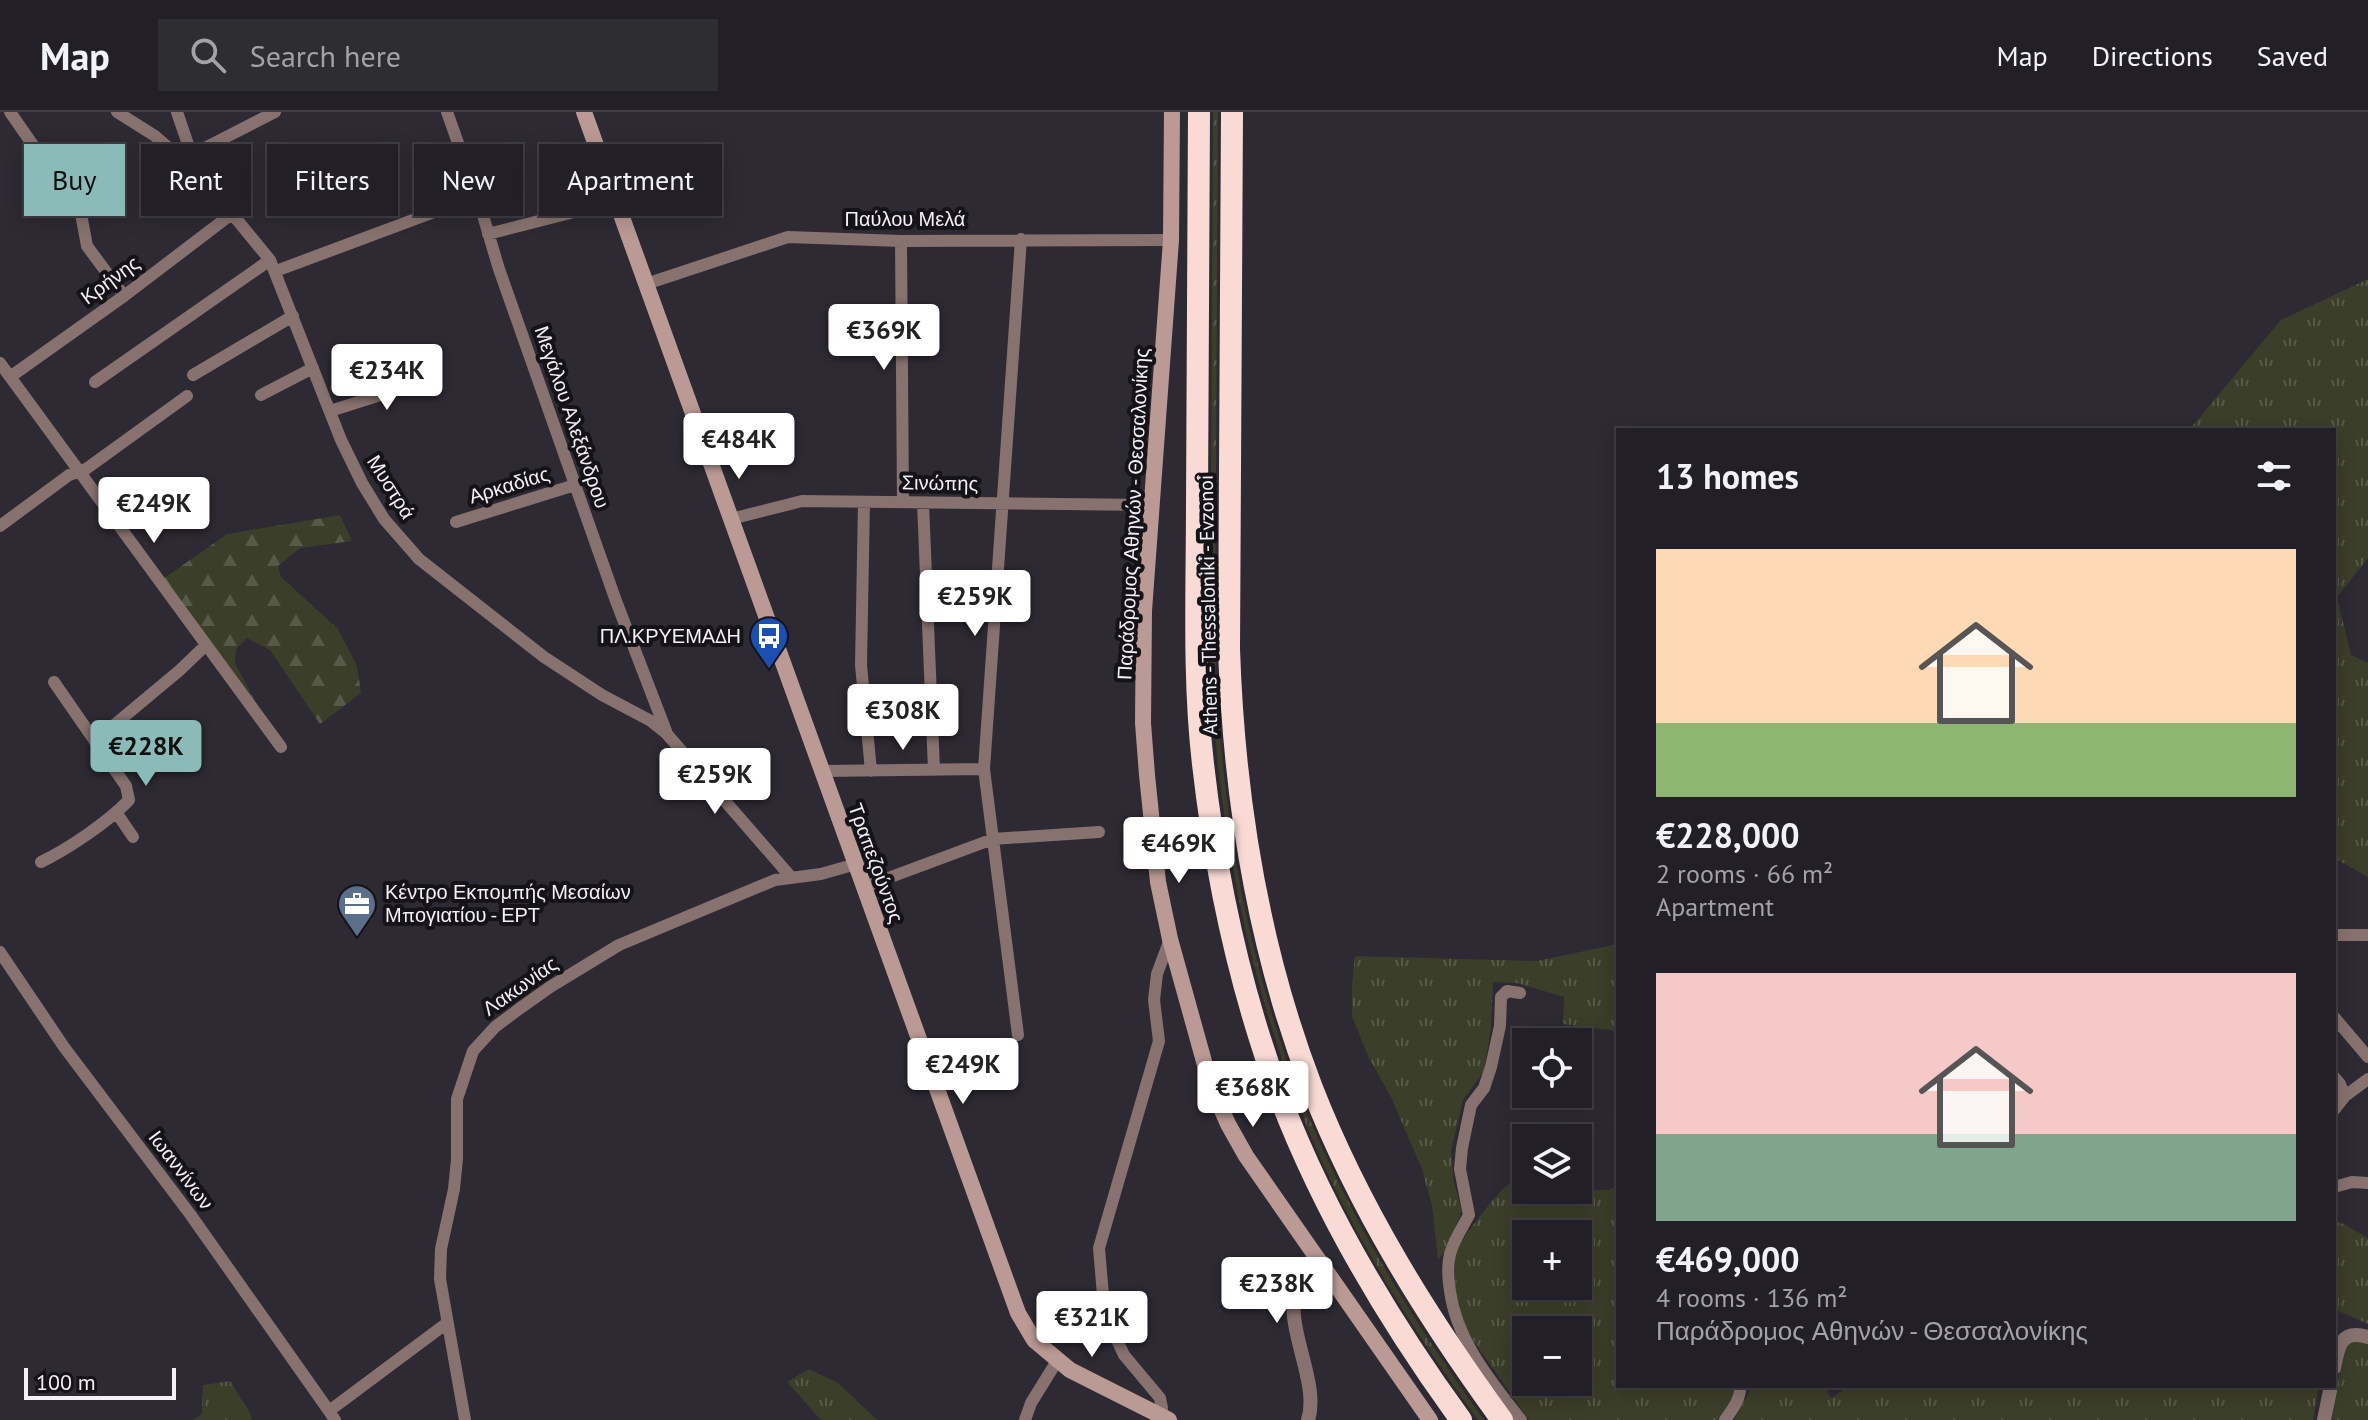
<!DOCTYPE html>
<meta charset="utf-8">
<style>
body{margin:0;font-family:"PT Sans",sans-serif;background:#2e2d32;color:#f1f3f6;height:100vh;display:flex;flex-direction:column;font-size:30px;white-space:nowrap}
*{box-sizing:border-box;margin:0}
p{font-size:26px;color:#a2a3a7}
.icon{flex:none;width:44px;height:44px;fill:none;stroke:currentColor;stroke-width:2;stroke-linecap:round;stroke-linejoin:round}
.map{position:relative;flex:1;overflow:hidden}
.details{position:absolute;left:1616px;top:316px;width:720px;height:960px;display:flex;flex-direction:column;background:#222026;border-radius:0px;box-shadow:0 4px 20px #0003,0 0 0 2px #3f3e43}
.details>*{flex:none}
.top-card{position:absolute;left:24px;top:32px;width:760px;height:72px;display:flex;gap:16px}
.fabs{position:absolute;left:1512px;top:916px;display:grid;gap:16px}
.fabs a{display:grid;place-items:center;width:80px;height:80px;border-radius:0px;background:#222026;box-shadow:0 4px 20px #0003,0 0 0 2px #3f3e43;font-size:40px}
.scale{position:absolute;left:24px;bottom:20px;width:152px;box-sizing:border-box;padding-left:8px;border:4px solid #f3f1f7;border-top:0;font-size:22px;line-height:28px;white-space:nowrap;color:#f3f1f7;-webkit-text-stroke:6px #141317;paint-order:stroke}
.price{position:absolute;translate:-50% -68px;padding:0 18px;border-radius:8px;background:#fff;color:#222;font-size:26px;line-height:52px;filter:drop-shadow(0 2px 4px #0008)}
.price::after{content:'';position:absolute;left:50%;top:48px;width:24px;height:18px;margin-left:-12px;background:inherit;clip-path:polygon(0 0,100% 0,50% 100%)}
.price.on{background:#8bbbb9;color:#111}
ul{padding:0;list-style:none}
li{display:grid;align-content:center;gap:16px;height:424px;padding:0 40px}
li span{display:grid;place-items:center;height:248px;border-radius:0px;color:#555}
li>.icon{margin-inline-start:auto}
span .icon{width:144px;height:144px;fill:#fffc;stroke-width:1}
li b{font-size:34px}
h2{display:flex;justify-content:space-between;align-items:center;height:96px;padding:0 40px;font-size:34px}
.pill{padding:0 28px;border-radius:0px;background:#222026;box-shadow:0 4px 20px #0003,0 0 0 2px #3f3e43;font-size:28px;line-height:72px}
.pill.on{background:#8bbbb9;color:#111}
header{display:flex;align-items:center;gap:48px;box-sizing:border-box;height:112px;padding:0 40px;background:#222026;border-bottom:2px solid #3f3e43}
header strong{font-size:38px}
nav{display:flex;gap:44px;margin-inline-start:auto;font-size:28px}
.search{width:560px;height:72px;background:#2e2d32;display:flex;align-items:center;gap:20px;box-sizing:border-box;padding:0 28px;border-radius:0px;color:#a2a3a7;font-size:30px}
.map>svg:first-child{display:block}
</style>
<header>
<strong>Map</strong>
<div class="search"><svg class="icon" aria-label="search" viewBox="0 0 24 24"><circle cx="10" cy="10" r="6"/><path d="M15 15l6 6"/></svg>Search here</div>
<nav><a>Map</a><a>Directions</a><a>Saved</a></nav>
</header>
<div class="map">
<svg width="2368" height="1308" viewBox="0 0 2368 1308">
<defs>
<pattern id="grass-tufts" width="24" height="20" patternUnits="userSpaceOnUse" patternTransform="scale(2)"><rect width="24" height="20" fill="#3b3e29"/><path d="M3 7l-1-3M5 7V3M7 7l1-3M15 17l-1-3M17 17v-4M19 17l1-3" fill="none" stroke="#585a49"/></pattern>
<pattern id="forest-firs" width="22" height="20" patternUnits="userSpaceOnUse" patternTransform="scale(2)"><rect width="22" height="20" fill="#3b3e29"/><path d="M5 1l3.5 6h-7zM16 11l3.5 6h-7z" fill="#585a49"/></pattern>
</defs>
<rect width="100%" height="100%" fill="#2d2a33"/>
<!-- grass -->
<path fill="url(#grass-tufts)" fill-rule="evenodd" d="M1213 0H1218L1215 536C1220 688 1244 839 1299 981 1345 1098 1411 1207 1484 1308H1478C1406 1209 1336 1097 1294 981 1241 838 1215 689 1210 536Z
M2368 167V446L2337 485 2351 543 2368 551V765L2334 746V318H2189L2281 208Z
M1618 832V919L1563 912 1564 885 1517 871 1493 870 1491 916 1484 959 1463 988 1451 1038 1454 1070 1462 1099 1444 1140 1438 1148 1432 1094 1422 1057 1391 985 1368 944 1352 904V873L1355 844 1537 849Z
M1526 1063V1078H1609L1618 1073V1274H1732L1733 1286 1718 1308H1529L1468 1221 1456 1186 1454 1144 1467 1121 1491 1090 1506 1074ZM1526 1122H1578V1174H1526ZM1526 1218H1578V1270H1526Z
M2334 1109 2344 1112 2368 1126V1212L2334 1197Z
M2356 1228 2368 1232V1308H2332L2343 1240 2349 1232Z
M809 1257 838 1271 877 1308H821L787 1270Z
M230 1269 250 1301 252 1308H193L202 1302 203 1273Z
M1758 1274H1825L1831 1286 1850 1274H2319L2313 1308H1734L1751 1277Z"/>
<!-- forest -->
<path fill="url(#forest-firs)" d="M340 403 352 429 300 436 278 454 281 465 338 517 357 554 361 581 320 612 270 538 247 526 236 537 235 551 258 595 163 467 227 422Z"/>
<g fill="none" stroke-linecap="round" stroke-linejoin="round">
<!-- minor -->
<path stroke="#87726f" stroke-width="12" d="M10 0 81 102 87 134 124 184
M117 0 155 24 201 64 270 148 341 328 362 371 384 407 419 447 544 545 602 583 651 609 666 621 790 764
M177 0 194 50
M447 0 479 90 499 157 616 489 666 619
M191 43 275 0
M488 122 617 89
M901 129 903 390
M276 159 477 84
M646 172 788 125 901 129 1171 128
M0 251 281 635
M193 263 293 204
M10 265 124 184 233 101
M95 270 270 148
M261 283 313 256
M330 299 434 266
M864 390 861 553 871 659
M923 391 934 658
M731 407 802 389 1151 393
M456 410 575 373
M0 414 69 363 86 357 187 284
M95 629 180 558 205 534
M822 659 984 657
M116 700 133 725
M41 750C68 737 108 710 129 688L126 674 54 570
M864 775 993 727 1099 720
M2334 823H2368
M0 840 64 935 190 1102 329 1299
M1520 881 1507 879 1501 885 1500 914 1491 955 1484 976 1471 993 1462 1036 1460 1057 1469 1103C1462 1116 1454 1128 1450 1142 1447 1154 1448 1167 1450 1179 1457 1230 1491 1269 1521 1308
M2334 905 2368 945
M1018 923 984 657 1021 127
M2334 965 2340 972 2345 984 2334 998
M2345 984 2368 967
M2334 1075 2352 1070 2368 1071
M1160 1303 1162 1296 1160 1286 1124 1243 1111 1215 1104 1195 1099 1136 1159 929 1154 888 1157 862 1170 827
M335 1308 329 1299 447 1211
M465 1308 440 1167 441 1137 454 1077 457 1047V987L473 939 495 915 519 897 550 875 619 833 775 768 821 762 856 752
M1025 1308 1031 1291 1057 1249
M1725 1308C1732 1298 1741 1287 1740 1274"/>
<!-- tertiary -->
<path stroke="#87726f" stroke-width="14" d="M2334 1256C2338 1234 2341 1217 2368 1225
M1308 1308C1321 1268 1279 1208 1299 1171 1304 1162 1314 1156 1322 1150
M2324 1308 2331 1274"/>
<!-- secondary -->
<path stroke="#bb9a95" stroke-width="16" d="M584 0 1018 1201 1034 1228 1070 1258 1169 1308
M1172 0 1171 128 1144 499 1143 611 1147 663 1158 770 1170 827 1205 953 1217 987 1228 1012 1246 1044 1430 1308"/>
<!-- motorway -->
<path stroke="#f9dad5" stroke-width="22" d="M1199 0C1198 130 1198 261 1197 391 1197 478 1193 566 1203 652 1216 766 1240 878 1280 985 1324 1100 1389 1209 1461 1308
M1232 0 1229 537C1234 686 1258 836 1312 976 1359 1096 1427 1205 1502 1308"/>
</g>
<!-- icons -->
<defs>
<symbol id="bus-pin" viewBox="-11 -11 22 30"><path d="M0 17L-7.5 6A9.5 9.5 0 1 1 7.5 6Z" fill="#1a4fb4" stroke="#141317"/><path d="M-5-6H5V4H4V6H2V4H-2V6H-4V4H-5ZM-3.5-4V0h7V-4ZM-3.5 1.2v1.5H-2V1.2ZM2 1.2v1.5H3.5V1.2Z" fill="#fff"/></symbol>
<symbol id="office-pin" viewBox="-11 -11 22 30"><path d="M0 17L-7.5 6A9.5 9.5 0 1 1 7.5 6Z" fill="#5c6f8a" stroke="#141317"/><path d="M-6-3h4V-5.5h4V-3h4V5H-6ZM-1-4.5V-3h2v-1.5ZM-6 0V1H6V0Z" fill="#fff"/></symbol>
</defs>
<g fill-rule="evenodd">
<use href="#bus-pin" x="747" y="502" width="44" height="60"/>
<use href="#office-pin" x="335" y="770" width="44" height="60"/>
</g>
<g text-anchor="middle" dominant-baseline="central" stroke-width="8" stroke-linejoin="round" paint-order="stroke">
<!-- street labels -->
<g font-size="20" fill="#f3f1f7" stroke="#141317">
<text x="905" y="107">Παύλου Μελά</text>
<text transform="translate(110 168) rotate(-36)">Κρήνης</text>
<text transform="translate(572 305) rotate(71)">Μεγάλου Αλεξάνδρου</text>
<text transform="translate(940 371) rotate(1)">Σινώπης</text>
<text transform="translate(509 373) rotate(-17)">Αρκαδίας</text>
<text transform="translate(391 375) rotate(58)">Μυστρά</text>
<text transform="translate(1133 402) rotate(-87)">Παράδρομος Αθηνών - Θεσσαλονίκης</text>
<text transform="translate(1208 493) rotate(-91)">Athens - Thessaloniki - Evzonoi</text>
<text transform="translate(876 751) rotate(70)">Τραπεζούντος</text>
<text transform="translate(520 874) rotate(-35)">Λακωνίας</text>
<text transform="translate(181 1058) rotate(53)">Ιωαννίνων</text>
</g>
<!-- poi labels -->
<g font-size="20" fill="#f3f1f7" stroke="#141317" text-anchor="end">
<text x="741" y="524">ΠΛ.ΚΡΥΕΜΑΔΗ</text>
<text x="385" y="780" text-anchor="start">Κέντρο Εκπομπής Μεσαίων<tspan x="385" dy="23">Μπογιατίου - ΕΡΤ</tspan></text>
</g>
</g>
</svg>
<div class="fabs">
<a><svg class="icon" aria-label="locate" viewBox="0 0 24 24"><circle cx="12" cy="12" r="6"/><path d="M12 2v4M12 18v4M2 12h4M18 12h4"/></svg></a>
<a><svg class="icon" aria-label="layers" viewBox="0 0 24 24"><path d="M12 4l9 5-9 5-9-5zM3 14l9 5 9-5"/></svg></a>
<a>+</a>
<a>−</a>
</div>
<div class="scale">100 m</div>
<b class="price" style="left:884px;top:260px">€369K</b>
<b class="price" style="left:387px;top:300px">€234K</b>
<b class="price" style="left:739px;top:369px">€484K</b>
<b class="price" style="left:154px;top:433px">€249K</b>
<b class="price" style="left:975px;top:526px">€259K</b>
<b class="price" style="left:903px;top:640px">€308K</b>
<b class="price on" style="left:146px;top:676px">€228K</b>
<b class="price" style="left:715px;top:704px">€259K</b>
<b class="price" style="left:1179px;top:773px">€469K</b>
<b class="price" style="left:963px;top:994px">€249K</b>
<b class="price" style="left:1253px;top:1017px">€368K</b>
<b class="price" style="left:1277px;top:1213px">€238K</b>
<b class="price" style="left:1092px;top:1247px">€321K</b>
<div class="top-card">
<a class="pill on">Buy</a>
<a class="pill">Rent</a>
<a class="pill">Filters</a>
<a class="pill">New</a>
<a class="pill">Apartment</a>
</div>
<section class="details">
<h2>13 homes<svg class="icon" aria-label="filters" viewBox="0 0 24 24"><path d="M4 7h16M4 17h16"/><circle cx="9" cy="7" r="2"/><circle cx="15" cy="17" r="2"/></svg></h2>
<ul>
<li><span style="background:linear-gradient(#ffd9b3 70%,#8fb573 0)"><svg class="icon" aria-label="home" viewBox="0 0 24 24"><path d="M3 11l9-7 9 7M6 9v11h12V9"/></svg></span><div><b>€228,000</b><p>2 rooms · 66 m²</p><p>Apartment</p></div></li>
<li><span style="background:linear-gradient(#f6c9c9 65%,#7fa58c 0)"><svg class="icon" aria-label="home" viewBox="0 0 24 24"><path d="M3 11l9-7 9 7M6 9v11h12V9"/></svg></span><div><b>€469,000</b><p>4 rooms · 136 m²</p><p>Παράδρομος Αθηνών - Θεσσαλονίκης</p></div></li>
</ul>
</section>
</div>
